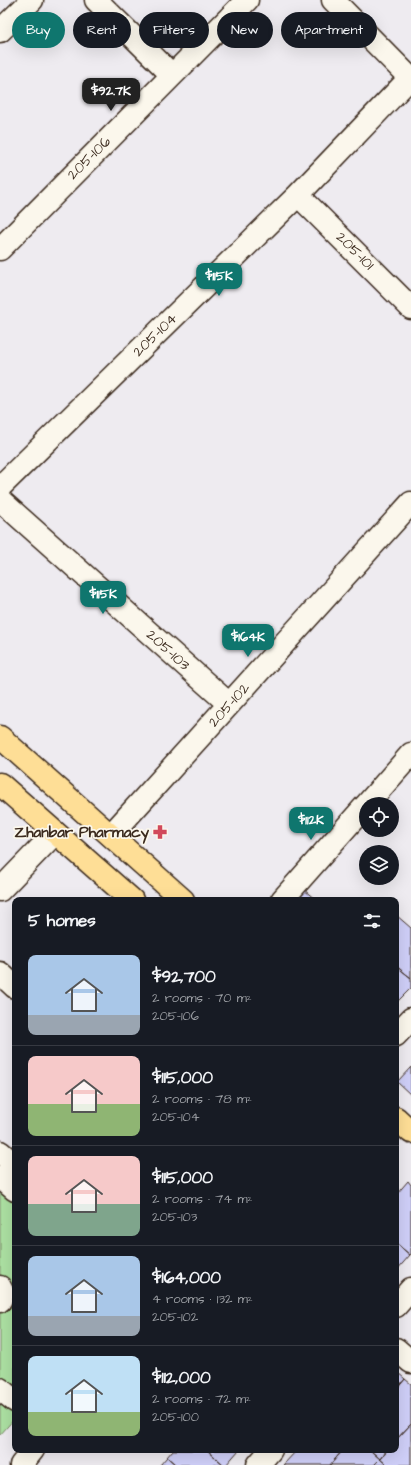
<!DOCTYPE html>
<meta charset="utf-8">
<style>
body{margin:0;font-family:"Architects Daughter",sans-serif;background:#20242c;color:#f1f3f6;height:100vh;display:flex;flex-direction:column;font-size:15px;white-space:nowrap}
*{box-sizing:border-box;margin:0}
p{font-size:13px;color:#9ea1a6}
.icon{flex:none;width:22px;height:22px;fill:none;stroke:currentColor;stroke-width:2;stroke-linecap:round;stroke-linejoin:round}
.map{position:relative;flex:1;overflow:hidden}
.panel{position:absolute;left:12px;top:897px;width:387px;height:556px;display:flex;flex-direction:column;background:#171b24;border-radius:8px;box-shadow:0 4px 16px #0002}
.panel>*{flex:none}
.guide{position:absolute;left:12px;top:12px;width:387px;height:36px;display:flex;gap:8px}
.fabs{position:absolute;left:359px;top:797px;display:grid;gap:8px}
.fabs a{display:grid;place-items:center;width:40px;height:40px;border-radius:50%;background:#171b24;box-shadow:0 4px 16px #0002;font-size:20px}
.price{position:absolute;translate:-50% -34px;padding:0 9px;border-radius:8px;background:#0f766e;color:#fff;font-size:13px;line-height:26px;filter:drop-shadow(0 1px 2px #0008)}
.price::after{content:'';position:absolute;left:50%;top:24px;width:12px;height:9px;margin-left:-6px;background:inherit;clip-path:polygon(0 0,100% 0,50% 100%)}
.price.on{background:#222;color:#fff}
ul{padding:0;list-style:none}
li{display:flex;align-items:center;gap:12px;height:100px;padding:0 16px}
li+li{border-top:1px solid #363941}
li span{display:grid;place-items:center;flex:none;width:112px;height:80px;border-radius:8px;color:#555}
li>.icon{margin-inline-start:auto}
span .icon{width:48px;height:48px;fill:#fffc;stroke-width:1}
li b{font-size:17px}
h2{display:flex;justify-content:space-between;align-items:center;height:48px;padding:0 16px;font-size:17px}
.chip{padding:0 14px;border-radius:18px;background:#171b24;box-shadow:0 4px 16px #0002;font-size:14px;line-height:36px}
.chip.on{background:#0f766e;color:#fff}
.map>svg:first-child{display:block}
</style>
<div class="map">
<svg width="411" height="1465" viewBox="0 0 411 1465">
<rect width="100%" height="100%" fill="#eeebf0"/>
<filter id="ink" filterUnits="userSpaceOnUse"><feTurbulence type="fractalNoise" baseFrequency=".025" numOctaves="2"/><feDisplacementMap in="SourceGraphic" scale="8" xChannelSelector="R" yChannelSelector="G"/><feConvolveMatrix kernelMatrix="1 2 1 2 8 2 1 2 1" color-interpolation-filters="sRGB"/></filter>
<g filter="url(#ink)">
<!-- green -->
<path fill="#ace0a2" stroke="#748560" d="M0 1177 15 1190V1418L0 1435Z"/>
<!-- building -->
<path fill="#cfcff8" stroke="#3b2a1e" d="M303 889 316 900H293Z
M396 915 411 928V978L396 966Z
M396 966 411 978V988L396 1003Z
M411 1067V1095L397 1082Z
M408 1181 411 1185V1254L410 1255 396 1243V1195Z
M396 1243 410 1255 396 1271Z
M396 1371 405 1379 396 1390Z
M405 1379 411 1384V1424L396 1440V1390Z
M411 1424V1465H387L380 1459 387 1450H396V1440Z
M173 1450H207L224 1465H176L167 1457Z
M207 1450H239L226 1465H224Z
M297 1450H343L330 1465H283Z
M343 1450H370L380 1459 374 1465H330Z
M370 1450H387L380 1459Z
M167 1457 176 1465H160Z
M380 1459 387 1465H374Z"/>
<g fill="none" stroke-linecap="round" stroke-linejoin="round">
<defs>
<path id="minor" d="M96 0 172 75
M333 0 411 79
M0 31 32 0
M298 195 411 308
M0 249 247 0
M0 487 298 195 410 78
M0 500 229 704
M367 804 411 754
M111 835 411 503
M0 890 55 833
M282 900 366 805
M0 973 15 987
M396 1035 411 1019
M0 1152 15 1165
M0 1177 15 1190
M0 1287 3 1293 0 1301
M396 1306 411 1289
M396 1349 411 1362
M0 1389 15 1401
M21 1465 33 1450
M258 1465 271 1450"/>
<path id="major" d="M0 737 183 900
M0 784 132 900
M396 1118 411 1132"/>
</defs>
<!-- minor casing -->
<use href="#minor" stroke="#3b2a1e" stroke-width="25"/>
<!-- major casing -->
<use href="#major" stroke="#3b2a1e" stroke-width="25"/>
<!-- minor -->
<use href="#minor" stroke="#fbf7ec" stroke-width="22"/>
<!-- major -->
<use href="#major" stroke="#fede96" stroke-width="22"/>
</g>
</g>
<!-- icons -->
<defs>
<symbol id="pharmacy-bare" viewBox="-9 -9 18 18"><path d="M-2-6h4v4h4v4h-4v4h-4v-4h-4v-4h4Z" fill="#d1495b" stroke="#fbf7ec" stroke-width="2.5" paint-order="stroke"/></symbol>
</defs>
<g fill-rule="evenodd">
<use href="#pharmacy-bare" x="150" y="822" width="20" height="20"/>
</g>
<g text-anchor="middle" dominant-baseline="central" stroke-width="3.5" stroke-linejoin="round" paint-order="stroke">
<!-- street labels -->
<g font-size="15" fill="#3b2a1e" stroke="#fbf7ec">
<text transform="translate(89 158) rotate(-45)">205-106</text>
<text transform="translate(355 251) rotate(45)">205-101</text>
<text transform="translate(155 335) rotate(-44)">205-104</text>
<text transform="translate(168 650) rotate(42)">205-103</text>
<text transform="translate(229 705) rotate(-48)">205-102</text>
</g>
<!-- poi labels -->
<g font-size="15" font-weight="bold" fill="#3b2a1e" stroke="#fbf7ec" text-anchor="end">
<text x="149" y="832">Zhanbar Pharmacy</text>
</g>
</g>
</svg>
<div class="fabs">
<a><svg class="icon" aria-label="locate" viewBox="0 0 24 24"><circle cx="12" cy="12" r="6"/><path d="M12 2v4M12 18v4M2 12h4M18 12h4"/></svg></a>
<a><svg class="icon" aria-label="layers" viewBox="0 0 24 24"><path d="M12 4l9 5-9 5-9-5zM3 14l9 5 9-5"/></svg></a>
</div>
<b class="price on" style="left:111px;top:112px">$92.7K</b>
<b class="price" style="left:219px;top:297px">$115K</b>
<b class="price" style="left:103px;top:615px">$115K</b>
<b class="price" style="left:248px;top:658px">$164K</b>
<b class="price" style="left:311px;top:841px">$112K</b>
<div class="guide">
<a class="chip on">Buy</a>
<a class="chip">Rent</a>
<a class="chip">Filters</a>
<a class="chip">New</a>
<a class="chip">Apartment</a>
</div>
<section class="panel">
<h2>5 homes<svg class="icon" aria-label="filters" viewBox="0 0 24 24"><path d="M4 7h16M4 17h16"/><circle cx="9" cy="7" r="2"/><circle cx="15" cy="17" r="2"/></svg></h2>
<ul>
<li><span style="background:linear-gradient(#a9c7e8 75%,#9aa5b1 0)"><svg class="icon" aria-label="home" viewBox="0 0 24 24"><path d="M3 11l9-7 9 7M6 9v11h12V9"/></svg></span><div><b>$92,700</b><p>2 rooms · 70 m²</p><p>205-106</p></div></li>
<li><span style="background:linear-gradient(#f6c9c9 60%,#8fb573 0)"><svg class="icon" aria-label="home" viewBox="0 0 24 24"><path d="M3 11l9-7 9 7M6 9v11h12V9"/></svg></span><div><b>$115,000</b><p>2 rooms · 78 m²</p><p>205-104</p></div></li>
<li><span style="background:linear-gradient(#f6c9c9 60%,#7fa58c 0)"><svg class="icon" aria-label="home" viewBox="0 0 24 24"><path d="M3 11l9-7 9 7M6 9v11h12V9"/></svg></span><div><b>$115,000</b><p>2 rooms · 74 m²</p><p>205-103</p></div></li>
<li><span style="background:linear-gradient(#a9c7e8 75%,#9aa5b1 0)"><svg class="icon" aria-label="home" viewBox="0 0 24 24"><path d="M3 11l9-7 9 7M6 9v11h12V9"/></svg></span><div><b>$164,000</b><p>4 rooms · 132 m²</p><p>205-102</p></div></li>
<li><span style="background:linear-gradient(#bfe0f5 70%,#8fb573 0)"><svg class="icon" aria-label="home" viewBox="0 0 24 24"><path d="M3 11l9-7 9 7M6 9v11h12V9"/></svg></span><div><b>$112,000</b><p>2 rooms · 72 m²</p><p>205-100</p></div></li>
</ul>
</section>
</div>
